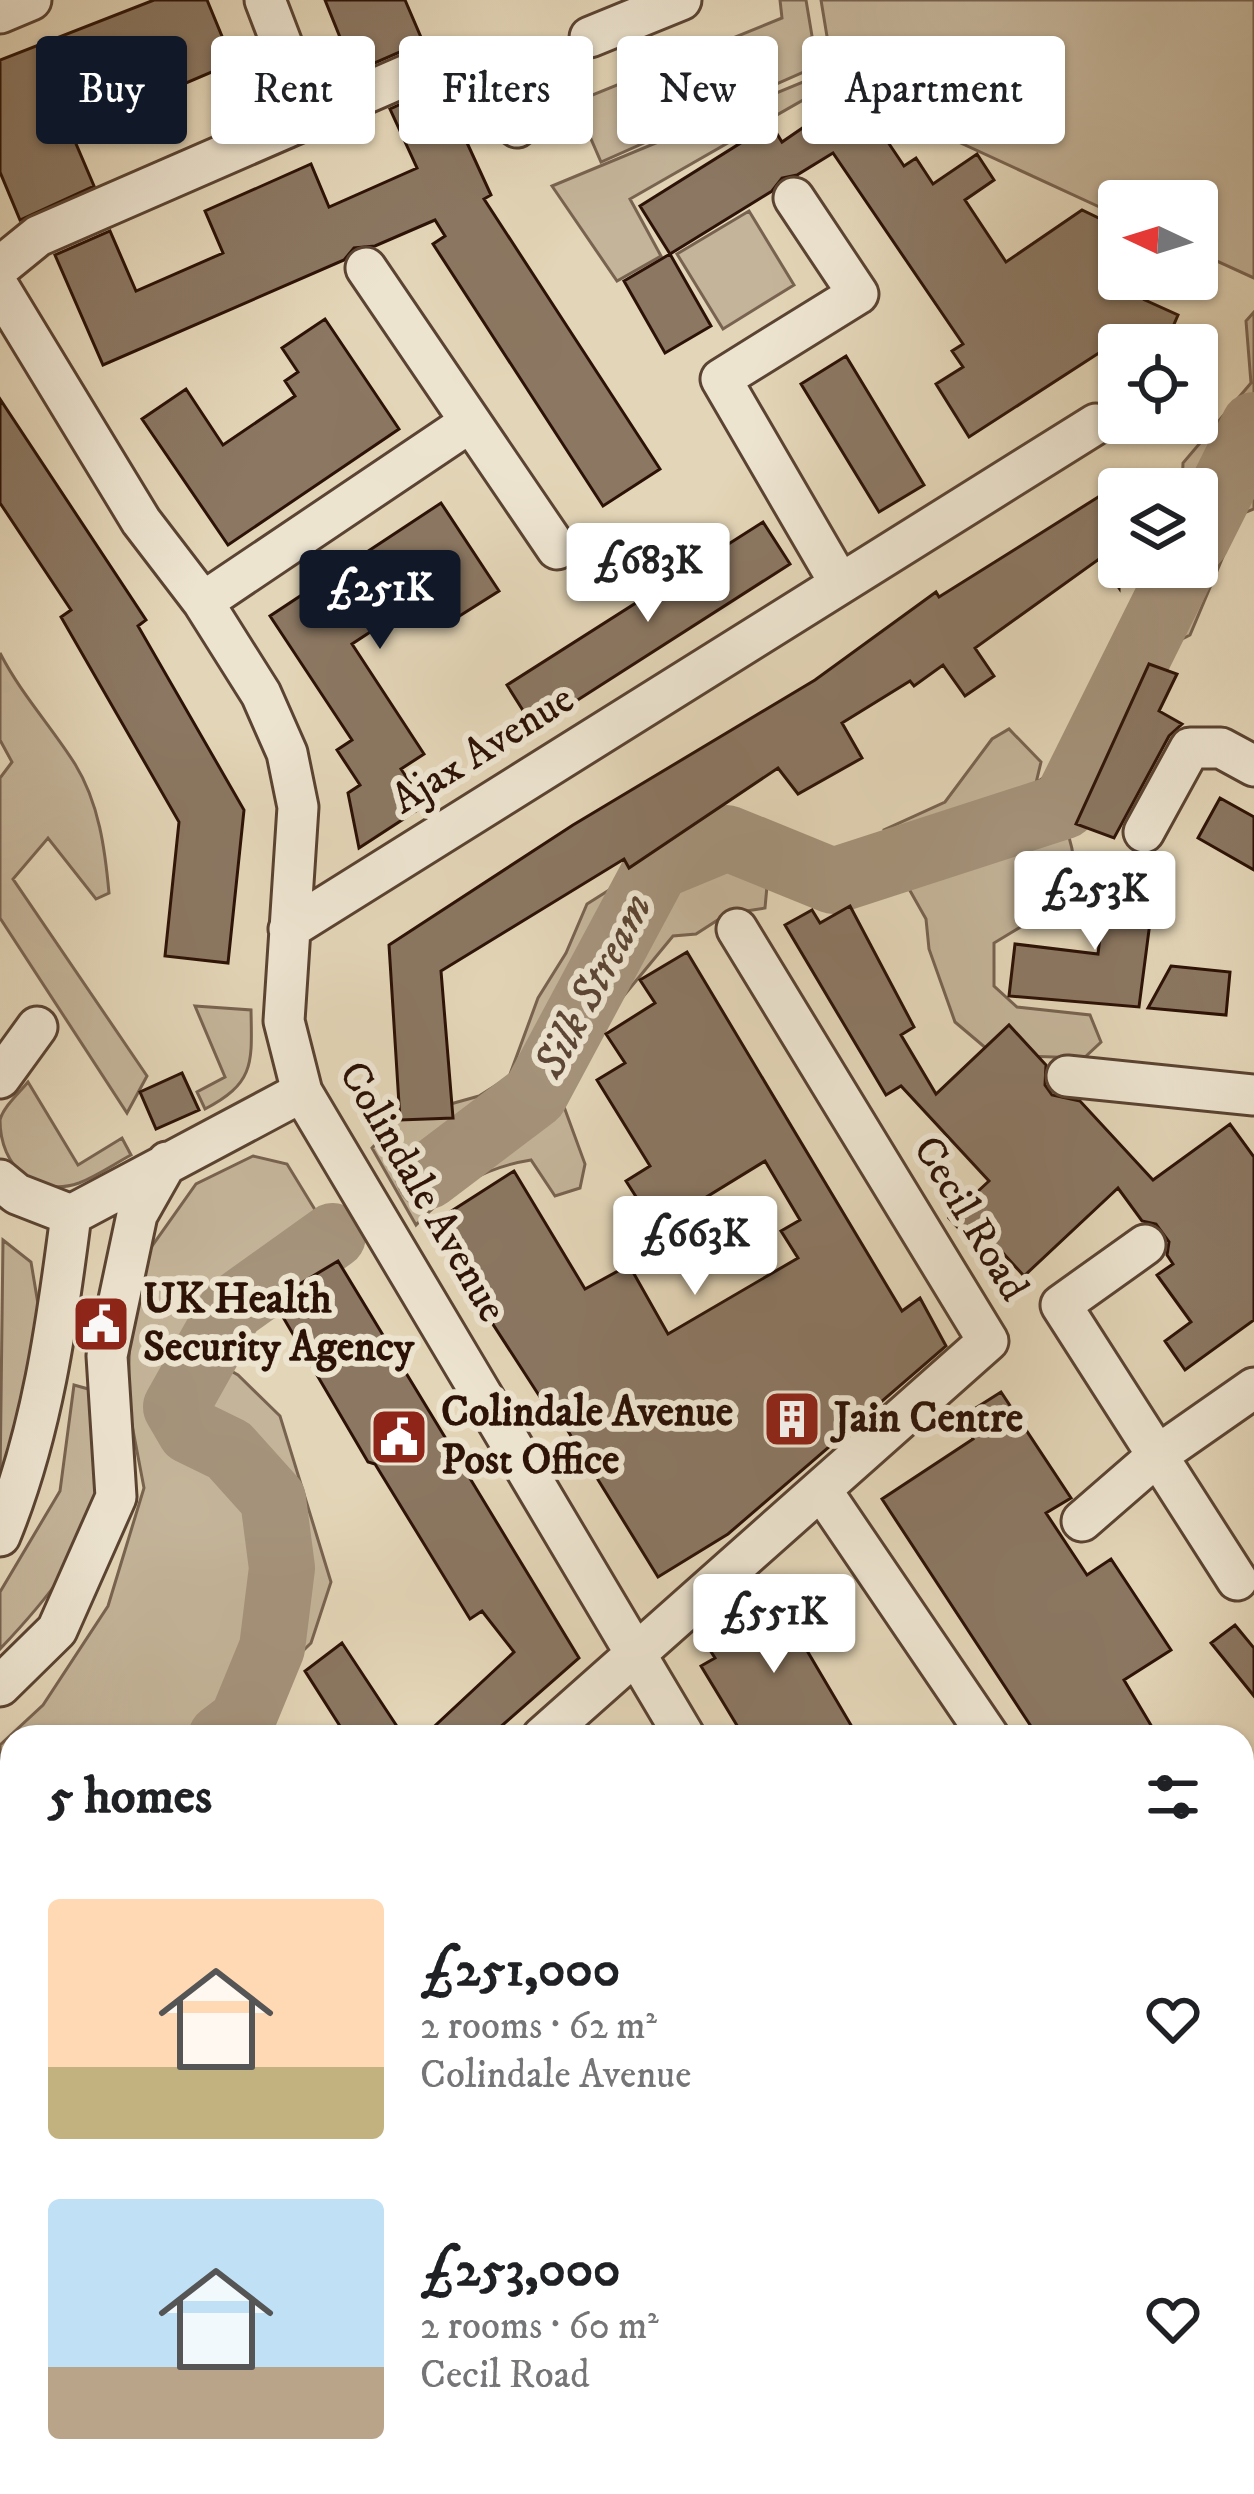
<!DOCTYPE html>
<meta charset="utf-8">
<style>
body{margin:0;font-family:"IM FELL DW Pica",serif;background:#f2f2f2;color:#202124;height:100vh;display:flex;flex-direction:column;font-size:45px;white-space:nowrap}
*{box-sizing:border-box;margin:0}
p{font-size:39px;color:#757577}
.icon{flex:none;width:66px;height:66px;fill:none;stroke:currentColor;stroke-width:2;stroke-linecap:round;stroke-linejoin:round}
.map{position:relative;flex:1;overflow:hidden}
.sheet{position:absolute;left:0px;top:1725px;width:1254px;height:771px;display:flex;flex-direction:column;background:#fff;border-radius:36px 36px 0 0;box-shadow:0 3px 9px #0004}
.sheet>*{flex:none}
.banner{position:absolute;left:36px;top:36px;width:1182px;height:108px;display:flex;gap:24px}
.needle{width:78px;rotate:274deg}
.fabs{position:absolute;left:1098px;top:180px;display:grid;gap:24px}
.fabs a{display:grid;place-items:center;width:120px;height:120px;border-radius:12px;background:#fff;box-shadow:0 3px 9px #0004;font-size:60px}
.price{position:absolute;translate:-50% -102px;padding:0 27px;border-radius:12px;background:#fff;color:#222;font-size:39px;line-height:78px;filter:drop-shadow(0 3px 6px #0008)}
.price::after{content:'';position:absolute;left:50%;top:72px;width:36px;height:27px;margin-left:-18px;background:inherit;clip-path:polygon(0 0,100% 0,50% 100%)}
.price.selected{background:#111827;color:#fff}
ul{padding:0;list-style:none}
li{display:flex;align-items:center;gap:36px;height:300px;padding:0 48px}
li span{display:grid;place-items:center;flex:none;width:336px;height:240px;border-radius:12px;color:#555}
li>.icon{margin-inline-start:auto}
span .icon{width:144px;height:144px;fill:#fffc;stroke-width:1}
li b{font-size:51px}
h2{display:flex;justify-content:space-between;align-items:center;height:144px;padding:0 48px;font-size:51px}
.tag{padding:0 42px;border-radius:12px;background:#fff;box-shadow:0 3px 9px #0004;font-size:42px;line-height:108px}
.tag.selected{background:#111827;color:#fff}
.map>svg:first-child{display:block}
</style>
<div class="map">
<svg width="1254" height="2494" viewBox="0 0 1254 2494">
<rect width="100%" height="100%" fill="#e3d5b7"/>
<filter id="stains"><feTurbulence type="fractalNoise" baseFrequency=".00167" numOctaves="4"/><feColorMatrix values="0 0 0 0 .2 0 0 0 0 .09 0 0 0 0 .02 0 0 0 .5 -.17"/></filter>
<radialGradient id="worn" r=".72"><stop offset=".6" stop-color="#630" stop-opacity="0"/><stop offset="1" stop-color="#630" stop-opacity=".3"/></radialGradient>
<!-- green -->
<path fill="#c4b499" stroke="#786350" stroke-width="3" d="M780 0H806L817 66 601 162 575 102 782 18Z
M821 0H1254V278L1197 252V201H1119V216L835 85Z
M815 77 824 88 630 199 661 256 617 281 552 186Z
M749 211 794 285 723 329 677 254Z
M1254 312V509L1241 514 1190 635 1143 659 1066 829C1080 864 1074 889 1058 921L1024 925 994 943V986L1017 1007 1090 1015 1101 1042 1084 1058 994 1055 955 1022 929 949 926 919 887 850 884 830 945 802 992 739 1009 729 1041 762 1036 783 1071 758 1154 567H1197V489H1182L1183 463 1251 383 1246 321Z
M0 653C21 694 51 726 75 764 99 803 105 849 109 893L96 899 48 838 13 879 147 1076 127 1113 0 918V778L12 762 0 740Z
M674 849 745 862 767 886 765 908 727 914 696 934 673 936 593 1033 563 1104 585 1164 580 1188 555 1196 531 1160C481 1168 450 1189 416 1225L372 1148 400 1118 479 1096 509 1077 538 998 566 953 587 904Z
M195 1006 251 1010C252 1063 255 1083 205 1109L197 1092 225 1077Z
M28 1082 78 1165 122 1138 131 1155C114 1164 97 1176 79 1183 36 1198 0 1167 0 1120 3 1107 20 1092 28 1082Z
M253 1156 287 1164 325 1226 212 1309 193 1349 238 1375 280 1416 331 1582 311 1643 249 1704 258 1737H12V1954L0 1977V1745L43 1705 108 1606 144 1488 128 1404 130 1319 150 1249 196 1184Z
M3 1240 31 1262 42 1328 0 1483Z
M74 1385 99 1392C99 1423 104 1457 100 1488 93 1547 39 1608 0 1649V1592L60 1491Z
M6 2240 12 2250V2484H147L152 2494H0V2249Z"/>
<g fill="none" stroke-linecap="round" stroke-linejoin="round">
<!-- river -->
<path stroke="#a5937b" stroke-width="66" d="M1197 539 1254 425
M428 1176 535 1095 657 867 727 838 833 881 1064 806 1183 567
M221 1737 242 1721 272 1648 282 1568 273 1499 229 1450 190 1431 176 1407 231 1309 333 1236
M0 1812 12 1808"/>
</g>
<!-- building -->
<path fill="#8b7762" stroke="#2c1206" stroke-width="3" d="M154 0H207L233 63 71 132 94 186 20 220 0 172V60Z
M325 0H405L423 42 354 72Z
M441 86 491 195 484 199 660 469 603 506 433 244 445 236 435 220 375 246 354 248 344 260 103 365 55 255 110 231 136 291 223 253 205 211 257 188 311 164 329 207 417 168 390 109Z
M843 100 853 116 865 108 904 166 916 158 933 184 977 154 994 180 965 200 1006 262 1082 210 1119 228V279H1164L1145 300 1178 315 1165 345H1131L1119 329V340L969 437 936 384 963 367 952 351 963 344 833 153 797 175 782 178 772 191 670 254 640 206 771 124 782 142Z
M670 254 711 326 665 353 624 281Z
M325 319 399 429 228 545 142 419 186 389 223 445 295 396 285 381 298 372 282 348Z
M846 356 924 485 879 512 801 384Z
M0 399 146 620 138 626 244 810 228 963 165 956 179 822 61 617 71 610 0 503Z
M1119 484V588L1099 559 975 648 994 676 965 696 943 665 914 686 910 681 842 723 862 758 798 794 778 768 629 868 624 859 441 971 453 1118 400 1120 389 945 573 825 815 680 936 592 939 597Z
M441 503 499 591 450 622 431 592 352 644 424 754 401 769 425 805 359 848 348 793 360 785 337 750 352 740 270 616Z
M763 522 790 564 534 728 507 685Z
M1149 664 1177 674 1159 711 1182 724 1169 736 1114 838 1076 824Z
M1220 798 1254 817V870L1198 838Z
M1108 870 1156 876 1139 1007 1009 996 1015 944 1098 954Z
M850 906 914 1027 901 1035 936 1094 1009 1025 1046 1065 1045 1085 1052 1095 1080 1101 1153 1180 1230 1124 1254 1157V1320L1185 1370 1165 1341 1191 1322 1157 1275 1173 1264 1167 1255 1169 1242 1156 1224 1142 1221 1118 1188 1024 1276 1002 1252 991 1263 949 1218 989 1181 901 1086 886 1095 785 925 812 910 820 923Z
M687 952 902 1311 920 1298 946 1346 728 1534 658 1577 547 1397 542 1400 461 1275 470 1269 439 1219 514 1171 585 1289 629 1265 668 1334 798 1258 781 1231 800 1220 765 1161 656 1228 626 1181 650 1166 597 1080 625 1063 606 1034 655 1003 640 980Z
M1171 966 1230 972 1226 1015 1148 1008Z
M182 1073 199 1110 156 1129 140 1092Z
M338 1261 579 1658 489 1737H423L514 1652 482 1611 470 1619 375 1464 368 1462 273 1300Z
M1001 1392 1071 1498 1046 1513 1087 1575 1111 1559 1171 1650 1124 1680 1158 1737H1038L882 1499 973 1439 960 1418Z
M783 1584 811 1630 799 1637 858 1737H744L701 1666 715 1658 708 1647 750 1622 743 1609Z
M1235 1625 1254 1648V1696L1211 1643Z
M342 1643 404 1737H347L305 1671Z"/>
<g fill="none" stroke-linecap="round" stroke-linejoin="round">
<defs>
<path id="minor" d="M265 0 304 102
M0 13 31 0
M590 37 681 0
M794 198 858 294 721 379 839 582
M0 267 38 236 444 59H481L517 127
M366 268 557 549
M0 289 141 521 203 602 261 694 287 753 298 807 284 1021 302 1092 685 1737
M203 602 469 423
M1144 832 1190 748H1221L1254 766
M289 929 1096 424
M1067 1076 1254 1095
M0 1078 37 1027
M0 1180 17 1194 71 1215 302 1092
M1145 1245 1061 1305 1237 1580
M822 1491 989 1737
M1082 1521 1158 1455 1254 1388
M0 1536C42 1434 57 1324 71 1215
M0 1686 57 1630 116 1497 107 1356 137 1215 167 1162
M542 1737 988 1341 737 929
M1242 2029 1254 2020
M1242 2111 1254 2130
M0 2223 12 2212
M369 2484 375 2494
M544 2484 549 2494
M1131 2484 1137 2494
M404 2494 420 2484
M848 2494 865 2484"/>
</defs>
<!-- minor casing -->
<use href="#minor" stroke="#5a4332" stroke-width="45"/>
<!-- minor -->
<use href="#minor" stroke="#ede4d0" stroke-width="39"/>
</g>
<!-- icons -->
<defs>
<symbol id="civic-square" viewBox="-11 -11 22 22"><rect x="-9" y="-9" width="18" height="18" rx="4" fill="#8f2418" stroke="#ede4d0"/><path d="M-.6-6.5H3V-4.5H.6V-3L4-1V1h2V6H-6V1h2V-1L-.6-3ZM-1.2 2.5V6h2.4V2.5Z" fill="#fff"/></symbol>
<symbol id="building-square" viewBox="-11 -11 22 22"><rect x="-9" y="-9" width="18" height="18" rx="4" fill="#8f2418" stroke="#ede4d0"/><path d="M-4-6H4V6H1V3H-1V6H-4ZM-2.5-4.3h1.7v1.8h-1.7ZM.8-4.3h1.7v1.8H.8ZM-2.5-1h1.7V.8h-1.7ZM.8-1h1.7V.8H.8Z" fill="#fff"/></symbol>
</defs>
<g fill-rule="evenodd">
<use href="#civic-square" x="68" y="1291" width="66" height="66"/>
<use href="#building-square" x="759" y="1386" width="66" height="66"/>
<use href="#civic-square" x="366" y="1404" width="66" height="66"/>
</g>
<g text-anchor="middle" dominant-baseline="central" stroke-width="12" stroke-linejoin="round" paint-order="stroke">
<!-- street labels -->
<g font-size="42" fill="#2c1206" stroke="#ede4d0">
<text transform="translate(483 750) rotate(-32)">Ajax Avenue</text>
<text transform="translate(422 1192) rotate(60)">Colindale Avenue</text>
<text transform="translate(970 1219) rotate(59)">Cecil Road</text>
</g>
<!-- poi labels -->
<g font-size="42" font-weight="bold" fill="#2c1206" stroke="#ede4d0" text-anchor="start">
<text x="143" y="1300">UK Health<tspan x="143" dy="48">Security Agency</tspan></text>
<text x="441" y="1413">Colindale Avenue<tspan x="441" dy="48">Post Office</tspan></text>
<text x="834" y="1419">Jain Centre</text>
</g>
<!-- water labels -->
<g font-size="45" font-style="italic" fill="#5c4635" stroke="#ede4d0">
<text transform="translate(594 986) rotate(-62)">Silk Stream</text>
</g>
</g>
<rect width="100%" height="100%" filter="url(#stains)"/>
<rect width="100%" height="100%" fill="url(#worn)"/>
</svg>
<div class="fabs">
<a><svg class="needle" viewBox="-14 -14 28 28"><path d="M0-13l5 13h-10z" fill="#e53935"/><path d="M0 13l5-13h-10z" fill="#757577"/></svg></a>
<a><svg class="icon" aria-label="locate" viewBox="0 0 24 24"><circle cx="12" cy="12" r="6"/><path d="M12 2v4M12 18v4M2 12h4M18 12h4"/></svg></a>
<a><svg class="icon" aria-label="layers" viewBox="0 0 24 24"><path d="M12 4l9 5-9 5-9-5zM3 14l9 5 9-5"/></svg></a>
</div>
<b class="price" style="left:648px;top:625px">£683K</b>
<b class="price selected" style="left:380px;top:652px">£251K</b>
<b class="price" style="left:1095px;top:953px">£253K</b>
<b class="price" style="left:695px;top:1298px">£663K</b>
<b class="price" style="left:774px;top:1676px">£551K</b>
<div class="banner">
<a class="tag selected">Buy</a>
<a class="tag">Rent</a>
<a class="tag">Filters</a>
<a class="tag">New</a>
<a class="tag">Apartment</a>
</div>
<section class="sheet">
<h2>5 homes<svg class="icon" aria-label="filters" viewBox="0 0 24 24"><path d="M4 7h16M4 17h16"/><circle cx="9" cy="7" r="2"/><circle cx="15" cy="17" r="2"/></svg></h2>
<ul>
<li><span style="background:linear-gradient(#ffd9b3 70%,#c2b280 0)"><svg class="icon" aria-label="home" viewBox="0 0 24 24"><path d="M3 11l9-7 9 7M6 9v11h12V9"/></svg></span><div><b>£251,000</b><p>2 rooms · 62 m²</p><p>Colindale Avenue</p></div><svg class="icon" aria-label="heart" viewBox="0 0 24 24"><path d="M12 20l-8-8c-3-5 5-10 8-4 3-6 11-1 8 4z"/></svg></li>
<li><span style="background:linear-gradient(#bfe0f5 70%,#b9a48a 0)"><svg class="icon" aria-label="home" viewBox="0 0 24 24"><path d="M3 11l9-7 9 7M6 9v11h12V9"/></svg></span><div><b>£253,000</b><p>2 rooms · 60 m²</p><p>Cecil Road</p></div><svg class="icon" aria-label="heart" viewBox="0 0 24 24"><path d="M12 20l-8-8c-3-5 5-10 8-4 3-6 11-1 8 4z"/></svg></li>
</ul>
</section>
</div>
